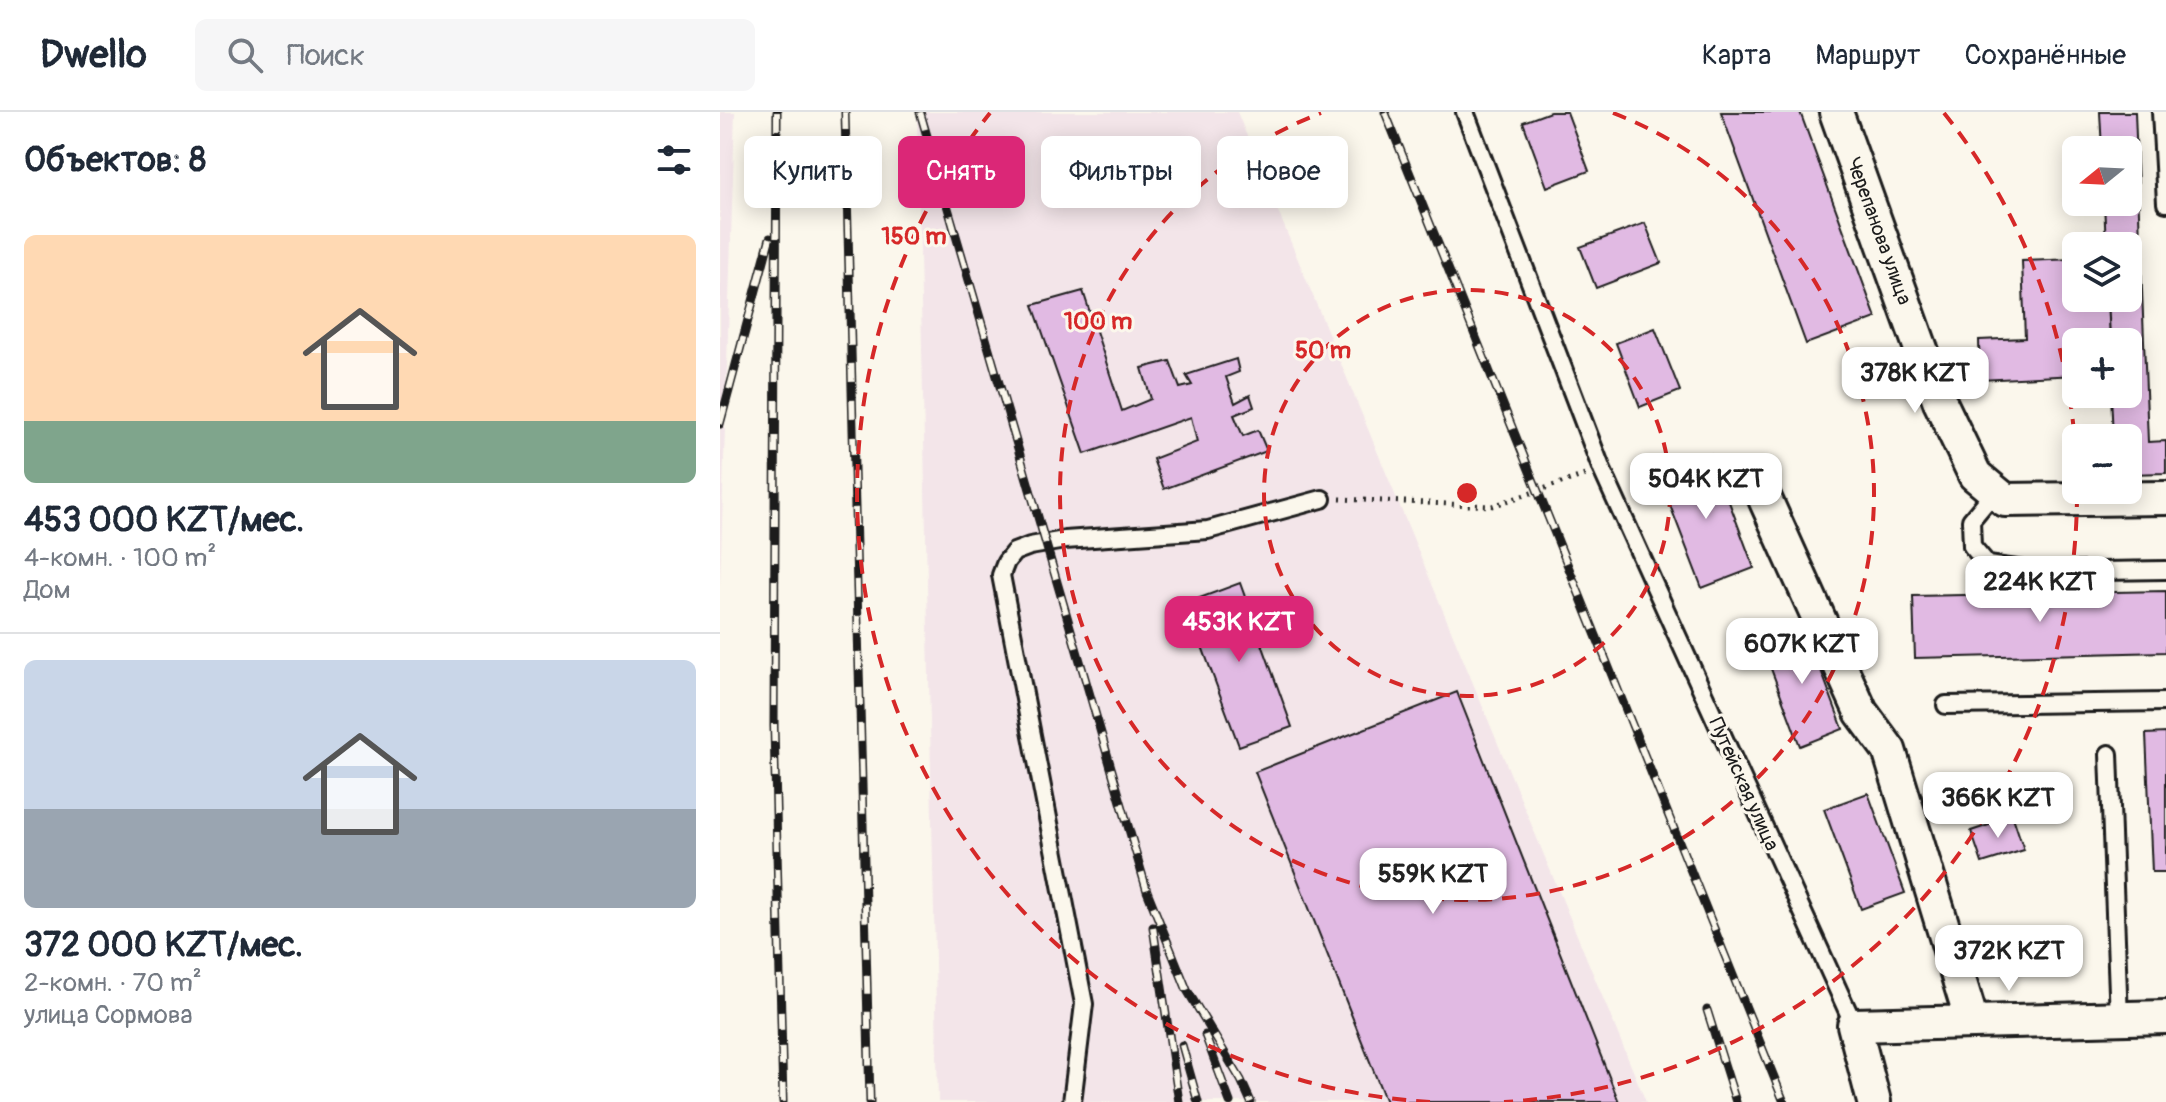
<!DOCTYPE html>
<html lang="ru">
<meta charset="utf-8">
<style>
body{margin:0;font-family:Pangolin,sans-serif;background:#f6f6f7;color:#1f2937;height:100vh;display:flex;flex-direction:column;font-size:30px;white-space:nowrap}
*{box-sizing:border-box;margin:0}
p{font-size:26px;color:#747a83}
.icon{flex:none;width:44px;height:44px;fill:none;stroke:currentColor;stroke-width:2;stroke-linecap:round;stroke-linejoin:round}
.map{position:relative;flex:1;overflow:hidden}
.sheet{display:flex;flex-direction:column;background:#fff;width:720px}
.sheet>*{flex:none}
.top-card{position:absolute;left:24px;top:24px;width:760px;height:72px;display:flex;gap:16px}
.needle{width:52px;rotate:252deg}
.tools{position:absolute;left:1342px;top:24px;display:grid;gap:16px}
.tools a{display:grid;place-items:center;width:80px;height:80px;border-radius:12px;background:#fff;box-shadow:0 4px 20px #0003;font-size:40px}
.price{position:absolute;translate:-50% -68px;padding:0 18px;border-radius:16px;background:#fff;color:#222;font-size:26px;line-height:52px;filter:drop-shadow(0 2px 4px #0008)}
.price::after{content:'';position:absolute;left:50%;top:48px;width:24px;height:18px;margin-left:-12px;background:inherit;clip-path:polygon(0 0,100% 0,50% 100%)}
.price.active{background:#db2777;color:#fff}
ul{padding:0;list-style:none}
li{display:grid;align-content:center;gap:16px;height:424px;padding:0 24px}
li+li{border-top:2px solid #e0e1e3}
li span{display:grid;place-items:center;height:248px;border-radius:12px;color:#555}
li>.icon{margin-inline-start:auto}
span .icon{width:144px;height:144px;fill:#fffc;stroke-width:1}
li b{font-size:34px}
h2{display:flex;justify-content:space-between;align-items:center;height:96px;padding:0 24px;font-size:34px}
.pill{padding:0 28px;border-radius:12px;background:#fff;box-shadow:0 4px 20px #0003;font-size:28px;line-height:72px}
.pill.active{background:#db2777;color:#fff}
header{display:flex;align-items:center;gap:48px;box-sizing:border-box;height:112px;padding:0 40px;background:#fff;border-bottom:2px solid #e0e1e3}
header strong{font-size:38px}
nav{display:flex;gap:44px;margin-inline-start:auto;font-size:28px}
.search{width:560px;height:72px;background:#f6f6f7;display:flex;align-items:center;gap:20px;box-sizing:border-box;padding:0 28px;border-radius:12px;color:#747a83;font-size:30px}
main{display:flex;flex:1;min-height:0}
.map>svg:first-child{display:block}
</style>
<header>
<strong>Dwello</strong>
<div class="search"><svg class="icon" aria-label="search" viewBox="0 0 24 24"><circle cx="10" cy="10" r="6"/><path d="M15 15l6 6"/></svg>Поиск</div>
<nav><a>Карта</a><a>Маршрут</a><a>Сохранённые</a></nav>
</header>
<main>
<section class="sheet">
<h2>Объектов: 8<svg class="icon" aria-label="filters" viewBox="0 0 24 24"><path d="M4 7h16M4 17h16"/><circle cx="9" cy="7" r="2"/><circle cx="15" cy="17" r="2"/></svg></h2>
<ul>
<li><span style="background:linear-gradient(#ffd9b3 75%,#7fa58c 0)"><svg class="icon" aria-label="home" viewBox="0 0 24 24"><path d="M3 11l9-7 9 7M6 9v11h12V9"/></svg></span><div><b>453 000 KZT/мес.</b><p>4-комн. · 100 m²</p><p>Дом</p></div></li>
<li><span style="background:linear-gradient(#c9d6e8 60%,#9aa5b1 0)"><svg class="icon" aria-label="home" viewBox="0 0 24 24"><path d="M3 11l9-7 9 7M6 9v11h12V9"/></svg></span><div><b>372 000 KZT/мес.</b><p>2-комн. · 70 m²</p><p>улица Сормова</p></div></li>
</ul>
</section>
<div class="map">
<svg width="1446" height="990" viewBox="0 0 1446 990">
<rect width="100%" height="100%" fill="#fbf7ec"/>
<filter id="ink" filterUnits="userSpaceOnUse"><feTurbulence type="fractalNoise" baseFrequency=".0125" numOctaves="2"/><feDisplacementMap in="SourceGraphic" scale="16" xChannelSelector="R" yChannelSelector="G"/><feConvolveMatrix kernelMatrix="1 2 1 2 8 2 1 2 1" color-interpolation-filters="sRGB"/></filter>
<g filter="url(#ink)">
<!-- built -->
<path fill="#f3e5e9" d="M0 0H15L0 474Z
M197 0H517L926 990H218Z"/>
<!-- building -->
<path fill="#e1bae3" stroke="#1c1c1c" stroke-width="2" d="M830 0H847L869 59 827 75 803 10Z
M1001 0H1080L1156 206 1086 232Z
M1380 0H1415L1428 330 1446 329V361L1408 362V326H1393L1391 282H1408V230H1390L1388 186H1408V134H1386L1384 90H1408V38H1382Z
M925 111 941 151 876 176 860 135Z
M1356 147V186H1388L1390 225 1374 226V230H1356V263L1260 268 1259 228 1305 226 1302 149Z
M363 179 402 299 431 287 422 256 450 249 460 276 472 273 466 263 516 247 519 260 506 265 515 291 530 283 534 295 514 303 523 324 538 318 547 339 444 377 433 347 477 330 471 305 365 342 313 193Z
M935 216 960 279 920 295 896 231Z
M991 342 1034 456 982 476 938 362Z
M520 471 572 615 519 634 466 491Z
M1446 479V540L1195 546 1193 484Z
M1084 513 1123 617 1080 634 1041 530Z
M737 580 899 990H666L535 660Z
M1446 621V760H1432L1426 622Z
M1148 681 1185 781 1141 797 1104 697Z
M1293 705 1304 738 1262 751 1251 719Z"/>
<g fill="none" stroke-linecap="round" stroke-linejoin="round">
<defs>
<path id="service" d="M745 0 882 358 1134 913
M1441 0 1446 91
M1275 379 1251 408 1252 434 1268 453 1318 460 1446 458
M1226 593 1446 590
M1389 642 1399 907
M352 990 364 892 281 463 286 450 294 440 310 434 345 428 488 418 602 387"/>
<path id="minor" d="M1116 0 1220 290 1255 363 1285 388 1446 386
M1045 387 1141 600 1169 638 1252 910
M1154 990 1134 913 1446 905"/>
</defs>
<!-- service casing -->
<use href="#service" stroke="#1c1c1c" stroke-width="22"/>
<!-- minor casing -->
<use href="#minor" stroke="#1c1c1c" stroke-width="38"/>
<!-- path -->
<path stroke="#1c1c1c" stroke-width="5" stroke-dasharray="2 6" stroke-linecap="butt" d="M620 387 772 394 865 363"/>
<!-- service -->
<use href="#service" stroke="#fbf7ec" stroke-width="16"/>
<!-- minor -->
<use href="#minor" stroke="#fbf7ec" stroke-width="32"/>
<defs>
<path id="rail" d="M57 0 54 614 63 990
M125 0 150 990
M200 0 427 779 467 878 521 968 531 990
M665 0 1064 990
M0 312 50 126
M433 815 459 990
M987 898 1016 990
M485 923 510 990
M462 933 478 990"/>
</defs>
<!-- rail casing -->
<use href="#rail" stroke="#1c1c1c" stroke-width="9"/>
<!-- rail -->
<use href="#rail" stroke="#fbf7ec" stroke-width="6" stroke-dasharray="18" stroke-linecap="butt"/>
</g>
</g>
<!-- distance rings -->
<g fill="none" stroke="#d62828" stroke-width="4" stroke-dasharray="14 10">
<circle cx="747" cy="381" r="203"/>
<path d="M893 1A407 407 0 1 1 601 1"/>
<path d="M710 990A610 610 0 0 1 270 1M1224 1A610 610 0 0 1 1356 344M1357 381A610 610 0 0 1 784 990"/>
</g>
<g text-anchor="middle" dominant-baseline="central" stroke-width="6" stroke-linejoin="round" paint-order="stroke">
<!-- street labels -->
<g font-size="20" fill="#1c1c1c" stroke="#fbf7ec">
<text transform="translate(1159 119) rotate(70)">Черепанова улица</text>
<text transform="translate(1024 672) rotate(66)">Путейская улица</text>
</g>
</g>
<circle cx="747" cy="381" r="12" fill="#d62828" stroke="#fbf7ec" stroke-width="4"/>
<g font-size="24" text-anchor="middle" font-weight="bold" fill="#d62828" stroke="#fbf7ec" stroke-width="6" stroke-linejoin="round" paint-order="stroke">
<text x="194" y="132">150 m</text>
<text x="378" y="217">100 m</text>
<text x="603" y="246">50 m</text>
</g>
</svg>
<div class="tools">
<a><svg class="needle" viewBox="-14 -14 28 28"><path d="M0-13l5 13h-10z" fill="#e53935"/><path d="M0 13l5-13h-10z" fill="#747a83"/></svg></a>
<a><svg class="icon" aria-label="layers" viewBox="0 0 24 24"><path d="M12 4l9 5-9 5-9-5zM3 14l9 5 9-5"/></svg></a>
<a>+</a>
<a>−</a>
</div>
<b class="price" style="left:1195px;top:303px">378K KZT</b>
<b class="price" style="left:986px;top:409px">504K KZT</b>
<b class="price" style="left:1320px;top:512px">224K KZT</b>
<b class="price active" style="left:519px;top:552px">453K KZT</b>
<b class="price" style="left:1082px;top:574px">607K KZT</b>
<b class="price" style="left:1278px;top:728px">366K KZT</b>
<b class="price" style="left:713px;top:804px">559K KZT</b>
<b class="price" style="left:1289px;top:881px">372K KZT</b>
<div class="top-card">
<a class="pill">Купить</a>
<a class="pill active">Снять</a>
<a class="pill">Фильтры</a>
<a class="pill">Новое</a>
</div>
</div>
</main>
